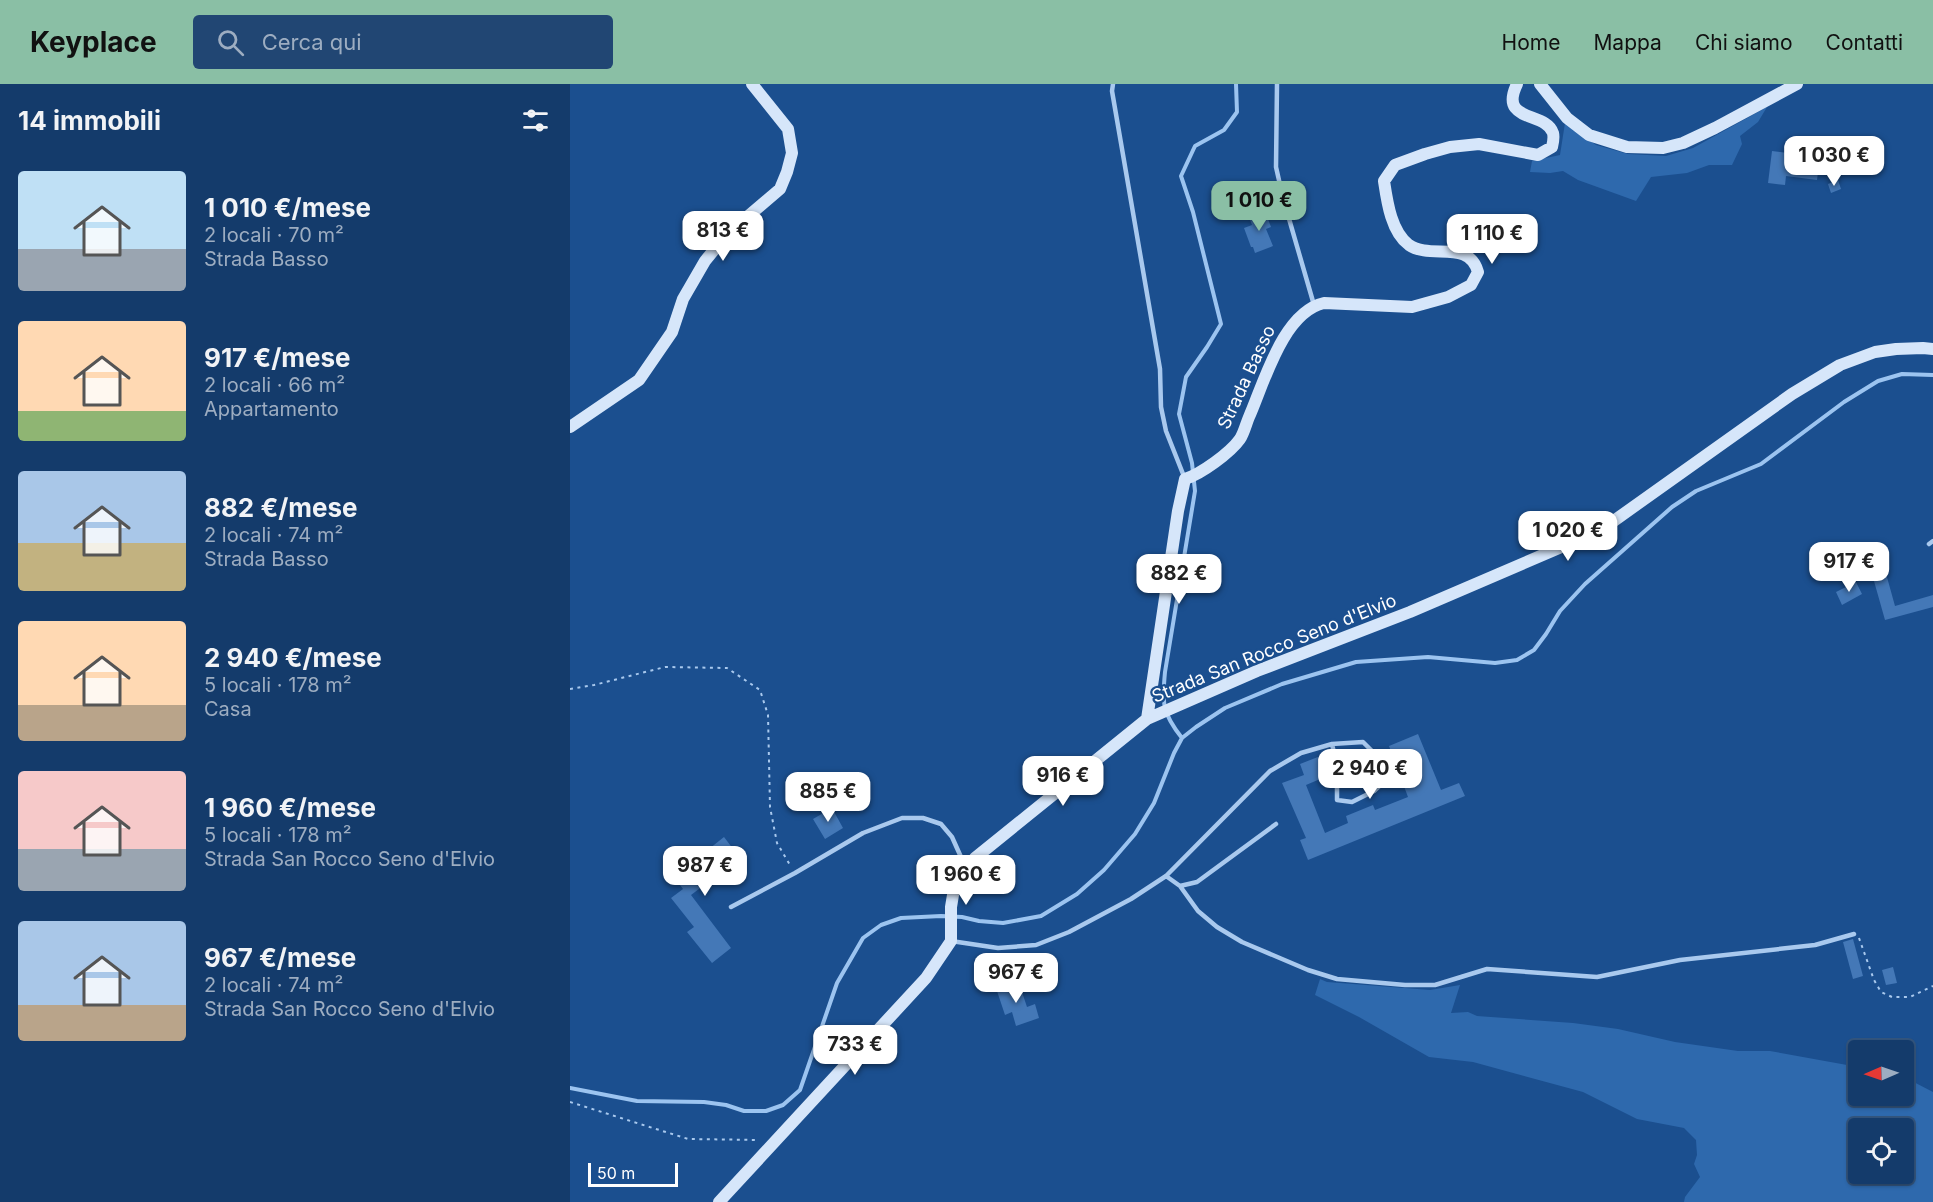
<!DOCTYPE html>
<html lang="it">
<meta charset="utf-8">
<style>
body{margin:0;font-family:Inter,sans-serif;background:#214673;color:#f1f3f6;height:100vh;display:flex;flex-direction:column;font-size:22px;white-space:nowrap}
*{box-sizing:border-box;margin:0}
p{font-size:20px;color:#9dadc1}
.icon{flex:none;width:33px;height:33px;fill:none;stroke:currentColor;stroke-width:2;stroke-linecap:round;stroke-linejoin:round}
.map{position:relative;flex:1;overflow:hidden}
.side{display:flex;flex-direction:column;background:#143b6b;width:570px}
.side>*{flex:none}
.needle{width:39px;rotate:268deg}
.buttons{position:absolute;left:1278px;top:956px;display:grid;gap:12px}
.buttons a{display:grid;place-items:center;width:66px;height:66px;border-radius:6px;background:#143b6b;box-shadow:0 2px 4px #0004,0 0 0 2px #33557e;font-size:30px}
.scale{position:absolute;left:18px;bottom:15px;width:90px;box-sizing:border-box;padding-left:6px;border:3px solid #fff;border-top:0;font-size:16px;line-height:21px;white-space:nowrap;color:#fff;-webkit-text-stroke:4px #1b4f8f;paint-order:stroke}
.price{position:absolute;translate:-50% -51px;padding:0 14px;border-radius:12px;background:#fff;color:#222;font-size:20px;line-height:39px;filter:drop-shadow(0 2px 3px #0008)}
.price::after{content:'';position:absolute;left:50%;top:36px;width:18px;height:14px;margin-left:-9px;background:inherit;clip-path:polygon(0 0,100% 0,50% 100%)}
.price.current{background:#8abfa5;color:#111}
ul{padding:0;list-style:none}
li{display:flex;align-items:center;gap:18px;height:150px;padding:0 18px}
li span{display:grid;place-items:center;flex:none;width:168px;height:120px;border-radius:6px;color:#555}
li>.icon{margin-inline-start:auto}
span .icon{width:72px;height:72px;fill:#fffc;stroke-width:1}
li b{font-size:26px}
h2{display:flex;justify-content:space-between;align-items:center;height:72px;padding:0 18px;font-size:26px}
header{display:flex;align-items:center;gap:36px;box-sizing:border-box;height:84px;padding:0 30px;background:#8abfa5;color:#111}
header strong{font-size:28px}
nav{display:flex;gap:33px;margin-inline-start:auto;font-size:21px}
.search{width:420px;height:54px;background:#214673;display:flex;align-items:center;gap:15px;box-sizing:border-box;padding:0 21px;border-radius:6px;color:#9dadc1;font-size:22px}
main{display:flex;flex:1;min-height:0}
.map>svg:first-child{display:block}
</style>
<header>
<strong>Keyplace</strong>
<div class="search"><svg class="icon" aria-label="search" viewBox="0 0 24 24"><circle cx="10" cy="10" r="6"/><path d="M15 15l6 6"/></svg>Cerca qui</div>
<nav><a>Home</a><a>Mappa</a><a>Chi siamo</a><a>Contatti</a></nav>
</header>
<main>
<section class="side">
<h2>14 immobili<svg class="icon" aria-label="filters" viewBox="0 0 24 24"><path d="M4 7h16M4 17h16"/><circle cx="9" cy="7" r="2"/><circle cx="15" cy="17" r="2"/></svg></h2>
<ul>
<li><span style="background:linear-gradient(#bfe0f5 65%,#9aa5b1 0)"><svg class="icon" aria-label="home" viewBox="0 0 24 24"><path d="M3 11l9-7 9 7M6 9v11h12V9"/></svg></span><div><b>1 010 €/mese</b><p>2 locali · 70 m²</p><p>Strada Basso</p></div></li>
<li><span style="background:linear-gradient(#ffd9b3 75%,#8fb573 0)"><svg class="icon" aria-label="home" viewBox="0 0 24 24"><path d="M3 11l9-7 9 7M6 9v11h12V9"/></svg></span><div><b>917 €/mese</b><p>2 locali · 66 m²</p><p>Appartamento</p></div></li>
<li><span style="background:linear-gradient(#a9c7e8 60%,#c2b280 0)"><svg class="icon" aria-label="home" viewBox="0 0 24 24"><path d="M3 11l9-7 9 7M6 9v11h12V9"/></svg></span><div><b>882 €/mese</b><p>2 locali · 74 m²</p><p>Strada Basso</p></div></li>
<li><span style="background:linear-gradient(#ffd9b3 70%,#b9a48a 0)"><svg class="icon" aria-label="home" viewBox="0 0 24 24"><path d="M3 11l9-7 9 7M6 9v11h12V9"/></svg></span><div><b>2 940 €/mese</b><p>5 locali · 178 m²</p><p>Casa</p></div></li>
<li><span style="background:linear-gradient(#f6c9c9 65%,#9aa5b1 0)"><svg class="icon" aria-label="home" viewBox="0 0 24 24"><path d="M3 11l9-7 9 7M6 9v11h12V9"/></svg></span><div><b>1 960 €/mese</b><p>5 locali · 178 m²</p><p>Strada San Rocco Seno d'Elvio</p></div></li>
<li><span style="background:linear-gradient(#a9c7e8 70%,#b9a48a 0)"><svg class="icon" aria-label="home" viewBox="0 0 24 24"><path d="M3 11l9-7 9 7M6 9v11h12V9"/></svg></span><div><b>967 €/mese</b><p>2 locali · 74 m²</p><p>Strada San Rocco Seno d'Elvio</p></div></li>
</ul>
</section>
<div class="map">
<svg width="1363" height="1118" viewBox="0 0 1363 1118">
<rect width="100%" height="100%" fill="#1b4f8f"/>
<!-- green -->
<path fill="#2e69ad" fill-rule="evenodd" d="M1197 23 1188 38 1170 52 1172 60 1162 81H1139L1117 89 1081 93 1066 117 1008 96 993 87 980 89 960 88 962 77 990 71 995 39 1026 61 1058 70 1096 72 1123 64Z
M750 895 757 898 860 906 890 901 881 929 898 928 907 932 1003 939 1048 945 1105 958 1168 967H1200L1288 983V1011H1334V993L1363 1008V1118H1114L1115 1113 1130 1093 1124 1080 1127 1071 1126 1056 1114 1044 1067 1035 1013 1008 903 978 859 973 789 933 745 911ZM1288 1044H1334V1089H1288Z"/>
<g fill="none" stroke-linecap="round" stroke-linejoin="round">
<!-- stream -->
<path stroke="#9cc4f0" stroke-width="4" d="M612 654C592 629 592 619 595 588L625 407 622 379 609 330 616 293 637 263 651 240 623 128 611 92 625 62 654 46 667 28 666 0
M0 1004 67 1017 134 1018 156 1021 174 1027H196L213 1021 230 1006 267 899 293 854 311 841 331 834 371 832 392 833 409 837 433 839 471 832 507 810 534 786 565 750 584 719 604 669 612 654 626 643 655 624 712 600 786 578 858 573 925 579 947 576 964 566 976 550 990 527 1015 500 1102 423 1126 407 1191 380 1274 318 1308 297 1332 290 1363 291"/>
</g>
<!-- building -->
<path fill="#4478b7" d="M1296 62 1297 86 1275 87 1274 63Z
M1202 67 1250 73 1247 96 1216 92 1215 101 1198 99Z
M1268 96 1271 105 1261 109 1258 100Z
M695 127 701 143 696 145 703 162 685 169 683 163H681L674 144 682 141 679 133Z
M1315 486 1325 522 1363 511V523L1315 536 1302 490Z
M1286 498 1292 510 1272 521 1266 508Z
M848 650 871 706 889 699 895 712 738 776 730 756 736 754 712 699 734 691 730 680 753 671 762 690 736 701 755 749 778 739 776 732 803 721 805 726 838 713 819 662Z
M262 724 273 744 255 755 243 735Z
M154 753 170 774 121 811 161 864 142 879 117 848 124 843 101 814 113 805 110 801 116 796 110 788Z
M1283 855 1293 892 1283 895 1273 858Z
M1323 883 1327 899 1316 901 1312 886Z
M448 896 457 923 465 920 469 934 446 942 442 928 435 931 426 904Z"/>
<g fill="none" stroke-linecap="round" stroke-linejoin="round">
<!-- path -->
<path stroke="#a9c9ee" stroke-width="2" stroke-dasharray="3 4.5" stroke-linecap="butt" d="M0 605 24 601 95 583 157 584 190 606 198 631 200 723 207 759 220 781
M1289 854 1304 896 1311 908 1322 913H1340L1363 902
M0 1018 118 1055 189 1056"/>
<!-- lane -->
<path stroke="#a9c9ee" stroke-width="4.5" d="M543 0 542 7 590 285 591 323 596 347 615 395
M707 0 706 83 713 114 744 221
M1359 460 1363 457
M596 792 610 802 628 827 647 843 672 858 738 886 767 895 835 901H865L917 885 1027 893 1110 876 1245 861 1284 850
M610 802 627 798 706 740
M161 823 225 789 293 749 332 734H353L371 740 382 753 395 782
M381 857 428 864 466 861 499 848 561 815 596 792 700 687 731 669 762 660 793 658 805 670 817 695 804 707 782 718 767 716V682L762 660"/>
<!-- secondary -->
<path stroke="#d6e6fa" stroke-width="12" d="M970 0 997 34 1019 51 1057 63 1093 64 1113 59 1145 44 1227 0
M0 343 69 296 102 248 113 215 135 177 157 150 210 105 217 88 222 69 218 45 182 0
M577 635 608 427 615 395C631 390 660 369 670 355 674 349 676 340 679 333 694 299 713 228 754 219L842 223 878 213 901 201 908 188C899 155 861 176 839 161 821 148 817 117 814 97L825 81 855 70 880 63 909 60 968 71 982 63C983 59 984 53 983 49 976 27 928 39 947 0
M149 1118 356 894 381 857V823L384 805 391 792 405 774 577 635 687 587 840 528 1031 446 1222 310 1270 281 1305 268 1326 265 1353 264 1363 265"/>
</g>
<g text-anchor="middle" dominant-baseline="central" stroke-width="4.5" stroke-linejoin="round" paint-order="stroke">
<!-- street labels -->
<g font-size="18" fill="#fff" stroke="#1b4f8f">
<text transform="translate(676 293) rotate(-65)">Strada Basso</text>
<text transform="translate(704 564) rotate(-22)">Strada San Rocco Seno d'Elvio</text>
</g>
</g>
</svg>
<div class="buttons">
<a><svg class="needle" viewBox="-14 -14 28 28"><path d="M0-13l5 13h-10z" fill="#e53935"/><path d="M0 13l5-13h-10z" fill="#9dadc1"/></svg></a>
<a><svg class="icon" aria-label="locate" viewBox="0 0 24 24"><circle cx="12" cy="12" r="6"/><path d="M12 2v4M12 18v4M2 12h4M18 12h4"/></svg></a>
</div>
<div class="scale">50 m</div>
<b class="price" style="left:1264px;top:103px">1 030 €</b>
<b class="price current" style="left:689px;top:148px">1 010 €</b>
<b class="price" style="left:153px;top:178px">813 €</b>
<b class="price" style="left:922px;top:181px">1 110 €</b>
<b class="price" style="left:998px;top:478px">1 020 €</b>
<b class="price" style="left:1279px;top:509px">917 €</b>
<b class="price" style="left:609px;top:521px">882 €</b>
<b class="price" style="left:800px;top:716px">2 940 €</b>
<b class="price" style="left:493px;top:723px">916 €</b>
<b class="price" style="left:258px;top:739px">885 €</b>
<b class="price" style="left:135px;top:813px">987 €</b>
<b class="price" style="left:396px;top:822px">1 960 €</b>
<b class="price" style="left:446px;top:920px">967 €</b>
<b class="price" style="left:285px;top:992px">733 €</b>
</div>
</main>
